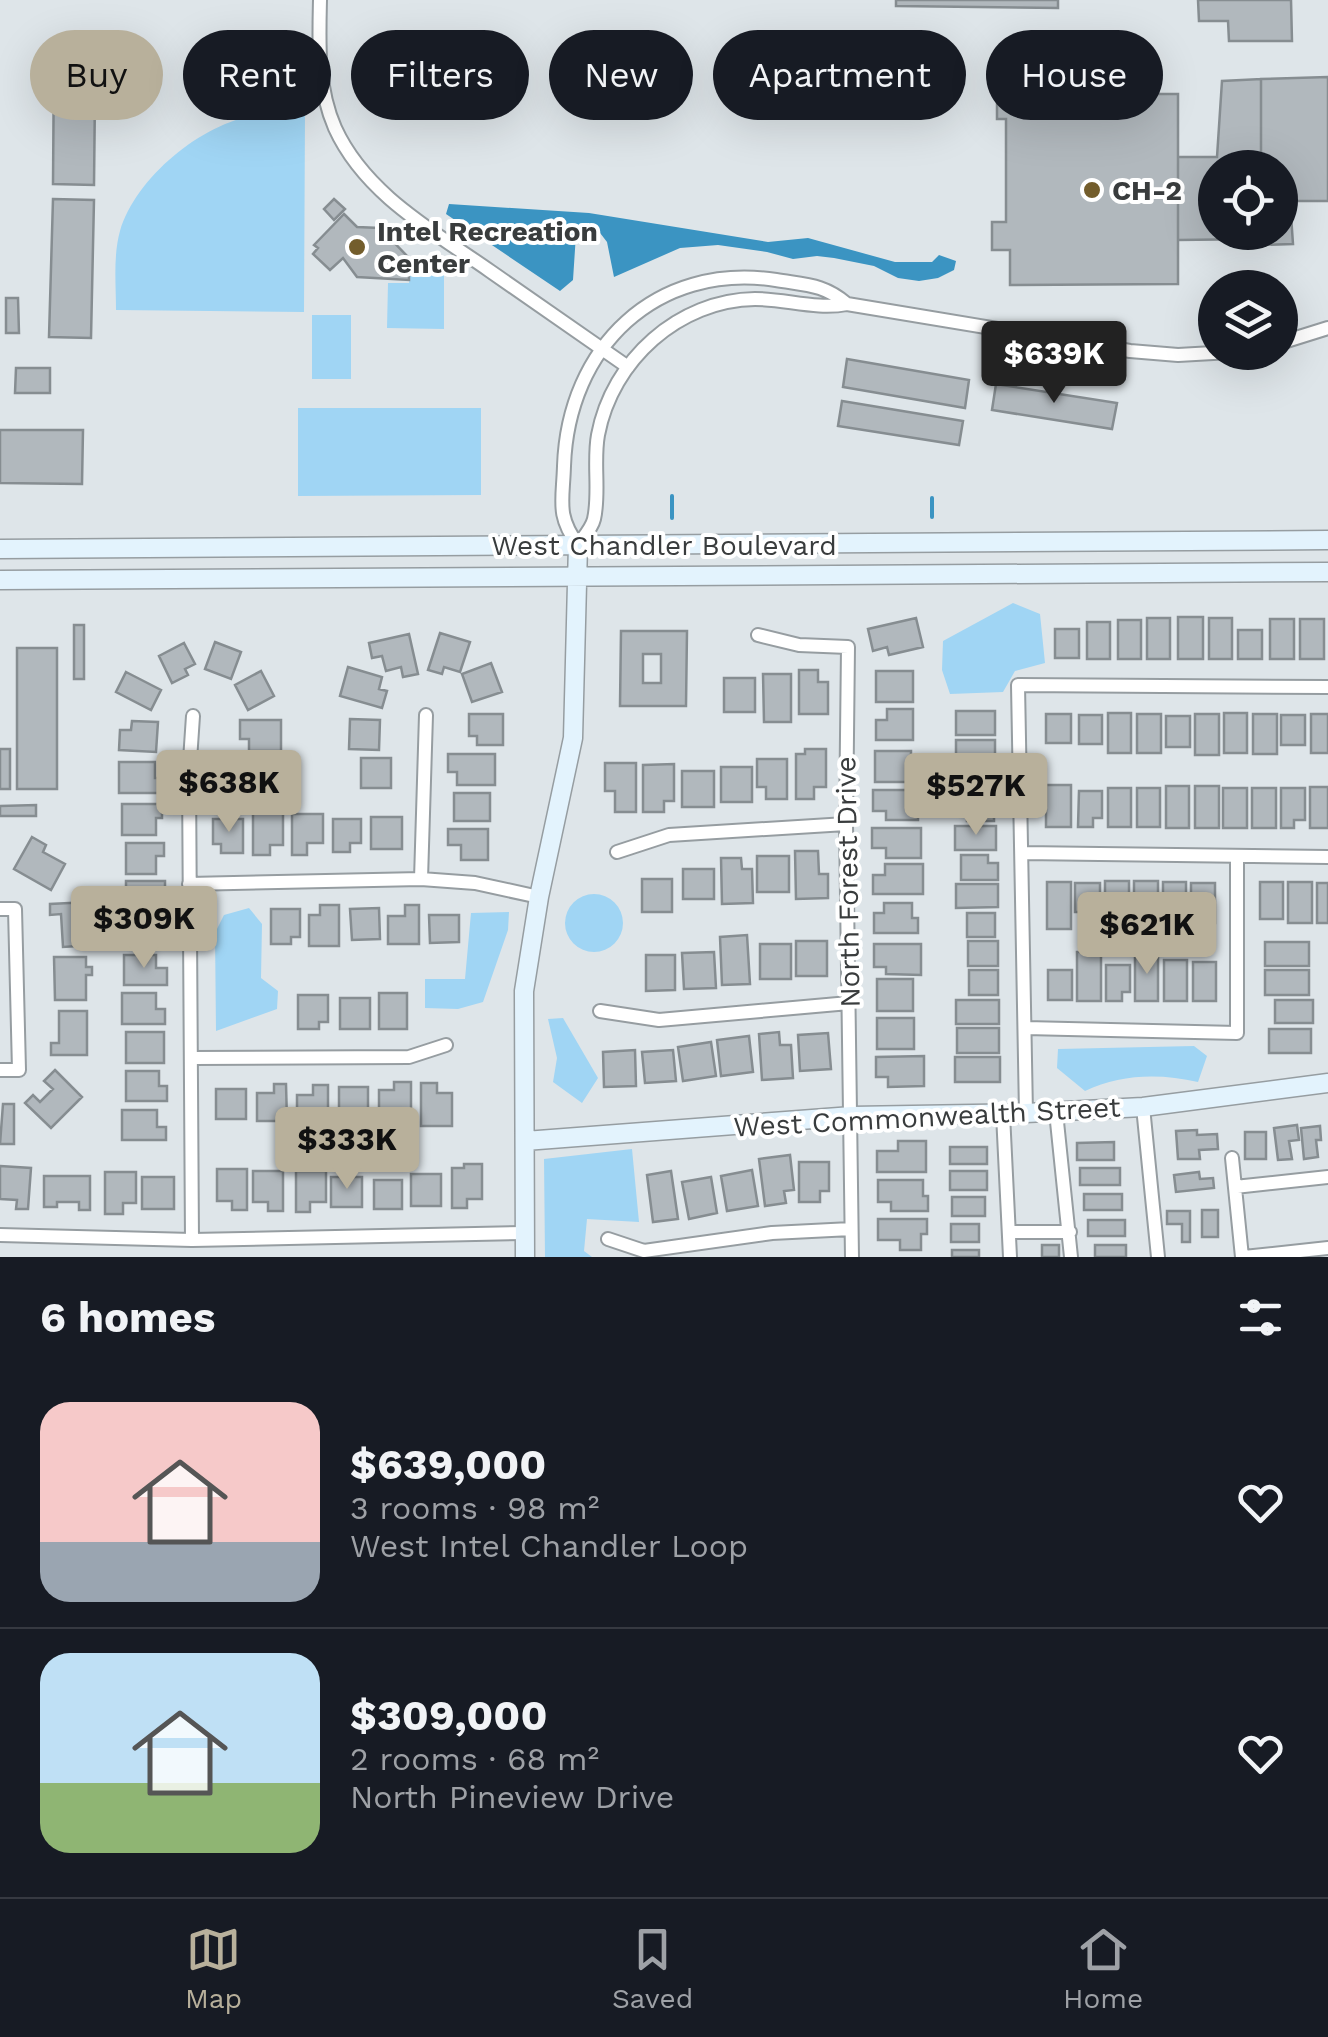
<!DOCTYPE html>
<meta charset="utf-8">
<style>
body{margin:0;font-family:"Work Sans",sans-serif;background:#20242c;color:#f1f3f6;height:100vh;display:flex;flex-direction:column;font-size:38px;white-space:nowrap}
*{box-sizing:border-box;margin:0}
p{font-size:32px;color:#9ea1a6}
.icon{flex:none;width:55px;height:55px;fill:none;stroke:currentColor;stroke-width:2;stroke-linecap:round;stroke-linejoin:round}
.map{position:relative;height:1257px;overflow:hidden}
.sheet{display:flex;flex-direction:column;background:#171b24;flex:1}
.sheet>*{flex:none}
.top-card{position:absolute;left:30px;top:30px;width:1270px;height:90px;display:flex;gap:20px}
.controls{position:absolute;left:1198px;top:150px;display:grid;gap:20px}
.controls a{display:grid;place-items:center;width:100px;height:100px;border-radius:50%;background:#171b24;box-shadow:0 10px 40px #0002;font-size:50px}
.price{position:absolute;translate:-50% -85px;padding:0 22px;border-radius:10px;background:#b8b09b;color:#111;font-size:32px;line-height:65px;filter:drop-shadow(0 2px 5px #0008)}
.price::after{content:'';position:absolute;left:50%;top:60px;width:30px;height:22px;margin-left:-15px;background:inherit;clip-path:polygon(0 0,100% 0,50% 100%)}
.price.active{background:#222;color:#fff}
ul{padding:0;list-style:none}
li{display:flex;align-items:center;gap:30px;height:250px;padding:0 40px}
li+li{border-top:2px solid #363941}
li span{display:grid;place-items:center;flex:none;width:280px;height:200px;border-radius:30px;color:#555}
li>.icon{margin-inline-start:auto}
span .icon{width:120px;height:120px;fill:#fffc;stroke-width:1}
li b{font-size:42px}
h2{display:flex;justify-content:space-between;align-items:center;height:120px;padding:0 40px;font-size:42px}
.pill{padding:0 35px;border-radius:45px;background:#171b24;box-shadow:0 10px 40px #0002;font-size:35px;line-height:90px}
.pill.active{background:#b8b09b;color:#111}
.tab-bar{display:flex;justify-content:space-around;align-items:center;height:140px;border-top:2px solid #363941;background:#171b24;font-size:28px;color:#9ea1a6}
.tab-bar a{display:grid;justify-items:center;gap:5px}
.tab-bar .active{color:#b8b09b}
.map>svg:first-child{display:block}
</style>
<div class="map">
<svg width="1328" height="1257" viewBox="0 0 1328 1257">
<rect width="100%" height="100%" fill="#dee5e9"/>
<!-- green -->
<path fill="#a0d5f4" d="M305 113 304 312 116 310C116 285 113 256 120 231 136 177 203 122 258 115 274 113 290 115 305 113Z
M410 275H444V329L387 328 388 283H409Z
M312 315H351V379H312Z
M481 408V495L298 496V408Z
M1013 603 1040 614 1045 663 1015 671 1003 692 950 694 942 670 943 641Z
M565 923a29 29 0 1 1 58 0a29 29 0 1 1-58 0Z
M249 908 262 924 261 978 278 991 277 1009 216 1031 215 933 224 915Z
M509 912 508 930 483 1002 458 1009 425 1008V979H465L471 913Z
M563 1018 598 1078 582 1103 553 1082 557 1058 548 1019Z
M1194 1046 1207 1056 1198 1082C1160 1073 1120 1074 1085 1091L1057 1068 1058 1049Z
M632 1149 639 1222 587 1219 584 1251 592 1257H545L544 1159Z"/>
<!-- water -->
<path fill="#3b94c2" d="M449 204 589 213 768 242 808 238 895 262H932L939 255 956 261 954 270 938 278 919 281 898 278 874 266 834 258 817 256 793 259 767 252 718 245 680 248 614 277 607 242 597 229 585 227 576 234 573 280 560 291 446 214Z"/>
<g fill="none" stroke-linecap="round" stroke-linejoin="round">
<!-- stream -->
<path stroke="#3b94c2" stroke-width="4" d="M464 238 470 230
M672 496V518
M932 498V517"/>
</g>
<!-- building -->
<path fill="#b1b8bd" stroke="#868d91" stroke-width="2.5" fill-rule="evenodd" d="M896 0H1058V8L896 6Z
M1198 0H1291L1292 41H1229L1228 21H1199Z
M54 54H79V92H95L94 185 53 184Z
M665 61H678V82L664 81Z
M1328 77V201H1280V168H1261V79Z
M1261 79V168H1215V232H1280V201H1290L1293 244 1259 245 1260 239 1178 240V157H1217L1222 81Z
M1009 94H1178V284L1010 285V250H992V222H1006V119H997V102H1009Z
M53 199 94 200 91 338 49 337Z
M334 199 345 209 334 220 324 209Z
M344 214 357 227 380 228 409 258V280L357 277 343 258 330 270 313 254 318 248 314 245Z
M6 298H18L19 333H6Z
M847 359 969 380 965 408 843 387Z
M16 368H50V393H15Z
M996 384 1117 403 1112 429 992 410Z
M842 401 963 421 959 445 838 426Z
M0 430H83L82 484 0 483Z
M1178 617H1203V659H1178Z
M916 618 923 647 889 655 887 647 873 651 868 629Z
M1147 618H1170V659H1147Z
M1209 618H1232V659H1209Z
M1270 619H1294V659H1270Z
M1300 619H1324V659H1300Z
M1118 620H1141V659H1118Z
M1087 622H1110V659H1087Z
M74 625H84V679H74Z
M1055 629H1079V658H1055Z
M1238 630H1262V659H1238Z
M621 631H687L686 706H620ZM643 654H661V683H643Z
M440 633 470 642 460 672 444 667 442 674 428 670Z
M409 634 418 674 403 677 401 667 386 671 382 656 372 658 369 643Z
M215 642 241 652 231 679 205 669Z
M184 643 195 664 185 669 188 675 172 683 159 656Z
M17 648H57V789H17Z
M491 663 502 692 472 702 462 674Z
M348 667 382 677 379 689 387 691 382 708 340 696Z
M799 670H818V682H828V714H799Z
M261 671 274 696 248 710 235 685Z
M876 671H913V702H876Z
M126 672 161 690 151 710 116 692Z
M763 674H791V722H764Z
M724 678H755V712H724Z
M887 709H913V740H876V720H887Z
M956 711H995V735H956Z
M1108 713H1131V753H1108Z
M1224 713H1247V753H1224Z
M469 714H503V745H477V736H469Z
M1046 714H1071V743H1046Z
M1137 714H1161V753H1137Z
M1195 714H1219V755H1195Z
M1253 714H1277V754H1253Z
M1311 714H1328V753H1311Z
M1079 715H1102V744H1079Z
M1281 715H1305V745H1281Z
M1166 716H1190V747H1166Z
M350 719 380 720 379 750 349 749Z
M240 720H281V751H249V739H240Z
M132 721 158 722 156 752 119 750 120 730H131Z
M956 740H995V763H956Z
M0 749H10V789H0Z
M805 749H826V787H814V799H796V754H805Z
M875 751H911V782H875Z
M448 754H495V785H457V772H448Z
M220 757H253V788H229V778H220Z
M361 758H391V788H361Z
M757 759H787V799H766V787H757Z
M119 762H155V778H163V793H119Z
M605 763H636V812H615V791H605Z
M674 764V801H664V812H643V765Z
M721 767H752V802H721Z
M954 768H996V792H954Z
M682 771H714V807H682Z
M1046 785H1071V827H1046Z
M1166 786H1189V828H1166Z
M1195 786H1219V828H1195Z
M1310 787H1328V828H1310Z
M1108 788H1131V827H1108Z
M1137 788H1160V827H1137Z
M1223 788H1247V828H1223Z
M1252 788H1276V828H1252Z
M1281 788H1305V820H1294V828H1281Z
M873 790H918V820H886V811H873Z
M1079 791H1102V818H1093V827H1078Z
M454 793H490V821H454Z
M967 797H994V821H967Z
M122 804H162V818H156V835H122Z
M36 805V816H0V806Z
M253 811H283V845H270V855H253Z
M292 814H323V843H307V855H292Z
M371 817H402V849H371Z
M213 819H243V853H221V844H213Z
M333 819H361V843H350V852H333Z
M955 826H996V850H955Z
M872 828H921V858H886V848H872Z
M448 829H488V860H461V845H448Z
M32 837 46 845 43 852 65 864 51 890 14 869Z
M126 843H164V856H156V874H126Z
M795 851H818L819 874H828V898L796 899Z
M961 855H988V863H998V880H961Z
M757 856H789V892H757Z
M721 858H741L742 869H752L753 903 722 904Z
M885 864H923V894H873V875H885Z
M683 869H714V899H683Z
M642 879H672V912H642Z
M126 881H165V895H157V912H119V900H126Z
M1105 881H1129V918H1105Z
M1134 881H1158V923H1134Z
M1047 882H1071V929H1047Z
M1163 882H1186V923H1163Z
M1260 882H1283V919H1260Z
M1288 882H1312V923H1288Z
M1075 883H1100V912H1075Z
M1191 883H1215V923H1191Z
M1317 883H1328V923H1317Z
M956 884H998V907L956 908Z
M89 902 94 945 63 947 61 914 50 915V904Z
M884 903H912V918H918V933H874V913H884Z
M320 905H339V946H309V915H320Z
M405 905H419V944H388V916H405Z
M379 908 380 939 352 940 350 909Z
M271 909H300V937H291V944H271Z
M967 913H995V937H967Z
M429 915H459V942L430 943Z
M137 920H163V947H125V925H137Z
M747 935 750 984 722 985 720 937Z
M796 941H827V976H796Z
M968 941H998V966H968Z
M1265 942H1309V966H1265Z
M760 944H791V979H760Z
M874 944H921V975L886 974V967H874Z
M714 952 716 988 684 989 682 953Z
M1077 952H1101V1001H1077Z
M1135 953H1158V1001H1135Z
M124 955H156V968H167V985H124Z
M646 955H675V990L646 991Z
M54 957H86V967H92V975H86V1000H55Z
M1164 960H1187V1001H1164Z
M1193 962H1216V1001H1193Z
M1106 965H1130V992H1122V1001H1106Z
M969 970H998V995H969Z
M1048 970H1072V1000H1048Z
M1265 970H1309V995H1265Z
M877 979H913V1011H877Z
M122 993H156V1009H165V1024H122Z
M379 993H407V1029H379Z
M298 995H328V1022H319V1029H298Z
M340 998H370V1029H340Z
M956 1000H999V1024H956Z
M1275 1000H1313V1023H1275Z
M59 1011H87V1055H51V1043H59Z
M877 1018H914V1049H877Z
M957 1028H999V1053H957Z
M1269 1029H1311V1053H1269Z
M126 1032H164V1063H126Z
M779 1032 780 1045H791L793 1078 762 1080 759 1034Z
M828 1033 831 1069 800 1071 798 1035Z
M749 1036 753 1072 721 1076 717 1040Z
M711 1042 716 1076 683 1081 678 1047Z
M635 1050 636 1086 604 1087 603 1052Z
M673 1050 676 1081 645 1083 642 1052Z
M924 1056V1086L888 1087V1077H876V1057Z
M955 1057H1000V1082H955Z
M55 1070 82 1097 51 1128 25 1103 33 1095 40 1102 53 1089 44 1081Z
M126 1071H159V1086H167V1101H126Z
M394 1082H411V1123H379V1090H394Z
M421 1083H437V1093H452V1126H421Z
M274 1084H286L287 1121H257V1093H274Z
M313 1085H328V1126H297V1095H313Z
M339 1087H368V1115H358V1123H339Z
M216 1089H246V1119H216Z
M3 1104H14V1144H0Z
M122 1110H157V1127H166V1140H122Z
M1297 1125 1299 1140 1289 1141 1292 1159 1278 1160 1274 1128Z
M1320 1126 1321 1140H1316L1318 1157 1304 1159 1301 1128Z
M1197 1130V1135L1217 1134 1218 1149 1199 1150 1200 1159H1178L1176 1131Z
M1245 1132H1266V1159H1245Z
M898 1141H926V1172H877V1151H898Z
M1114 1142V1160H1077V1143Z
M950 1147H987V1164H950Z
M790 1155 794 1190 784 1191 786 1203 765 1206 759 1159Z
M799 1162H829V1191H820V1202H799Z
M464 1164H482V1199H467V1208H452V1168H464Z
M0 1166 31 1168 28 1209H16L17 1200 0 1199Z
M1080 1168H1120V1185H1080Z
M217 1169H247V1210H232V1201H217Z
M752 1170 758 1206 727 1211 721 1176Z
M253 1171H283V1211H268V1202H253Z
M296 1171H326V1202H310V1212H296Z
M671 1171 678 1219 653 1222 647 1175Z
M950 1171H987V1190H950Z
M105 1172H136V1203H123V1214H105Z
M1199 1172 1200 1179 1213 1178 1214 1188 1176 1192 1174 1175Z
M411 1174H441V1206H411Z
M44 1176H90V1210H79V1202H57V1207H44Z
M142 1177H174V1209H142Z
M331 1177H362V1207H331Z
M711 1177 717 1213 689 1219 682 1182Z
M374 1180H402V1209H374Z
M878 1180H923V1196H928V1211H891V1202H878Z
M1084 1194H1122V1210H1084Z
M952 1197H985V1216H952Z
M1202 1210H1218V1237H1202Z
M1167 1211H1190V1242H1182V1224H1167Z
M878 1219H927V1234H921V1250H900V1240H878Z
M1088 1220H1125V1236H1088Z
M951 1224H979V1242H951Z
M1042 1245H1059V1257H1042Z
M1095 1245H1126V1257H1095Z
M952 1250H979V1257H952Z"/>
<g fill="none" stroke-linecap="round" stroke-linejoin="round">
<defs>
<path id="street" d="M320 0C319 43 317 87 335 128 365 194 433 231 490 271 536 303 582 335 628 367
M847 304C824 284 806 285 776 280 656 262 568 347 564 466 563 501 556 515 578 545 583 538 592 528 594 519 600 493 593 462 598 435 612 360 679 300 755 299 786 299 816 310 847 304L1130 351 1178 355 1231 352
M1280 343 1328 328
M758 635 799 645 848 647 846 824 852 1257
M617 852 669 835 846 824
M1023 853 1328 857
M421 879 426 715
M189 884 421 879 475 883 539 897
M0 909H15L19 1070H0
M600 1011 659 1020 849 1003
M1026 1028 1237 1033V857
M192 1058 409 1057 446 1045
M1143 1107 1158 1257
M1056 1112 1071 1257
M1026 1113 1018 685 1328 687
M1003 1114 1010 1257
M1232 1158 1242 1257
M1235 1187 1328 1177
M1009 1232H1070
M0 1235 192 1240 525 1233
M608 1239 644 1251 772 1233 851 1229
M192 1240 189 775 193 716
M1244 1257 1328 1248"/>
<path id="secondary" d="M0 549 1328 540
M0 580 1328 572
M525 1141 852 1116 1026 1113 1143 1107 1328 1083
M525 1257 524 991 539 897 573 738 578 545"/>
</defs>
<!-- street casing -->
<use href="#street" stroke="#969da1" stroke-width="16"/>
<!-- secondary casing -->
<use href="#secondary" stroke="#969da1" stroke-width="21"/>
<!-- street -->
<use href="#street" stroke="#fff" stroke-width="12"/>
<!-- secondary -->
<use href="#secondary" stroke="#e3f3fd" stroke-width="18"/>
</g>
<!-- markers -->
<g fill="#735d2c" stroke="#fff" stroke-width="4">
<circle cx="1092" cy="190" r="10"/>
<circle cx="357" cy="247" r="10"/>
</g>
<g text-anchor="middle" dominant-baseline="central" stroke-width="8" stroke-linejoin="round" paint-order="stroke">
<!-- poi labels -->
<g font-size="28" font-weight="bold" fill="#393c3d" stroke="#fff" text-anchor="start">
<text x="1112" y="190">CH-2</text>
<text x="377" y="231">Intel Recreation<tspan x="377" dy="32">Center</tspan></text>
</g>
<!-- street labels -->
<g font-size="28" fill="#393c3d" stroke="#fff">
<text x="664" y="545">West Chandler Boulevard</text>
<text transform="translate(848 882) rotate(-91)">North Forest Drive</text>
<text transform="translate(927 1117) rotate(-3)">West Commonwealth Street</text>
</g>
</g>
</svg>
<div class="controls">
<a><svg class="icon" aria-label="locate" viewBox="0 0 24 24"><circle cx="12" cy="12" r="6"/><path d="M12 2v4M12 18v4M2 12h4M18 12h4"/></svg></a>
<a><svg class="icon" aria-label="layers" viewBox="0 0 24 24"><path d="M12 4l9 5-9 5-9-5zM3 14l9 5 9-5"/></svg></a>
</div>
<b class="price active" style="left:1054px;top:406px">$639K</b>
<b class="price" style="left:229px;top:835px">$638K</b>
<b class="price" style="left:976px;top:838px">$527K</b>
<b class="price" style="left:144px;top:971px">$309K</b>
<b class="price" style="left:1147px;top:977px">$621K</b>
<b class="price" style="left:347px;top:1192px">$333K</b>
<div class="top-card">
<a class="pill active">Buy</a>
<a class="pill">Rent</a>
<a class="pill">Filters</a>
<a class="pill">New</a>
<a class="pill">Apartment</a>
<a class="pill">House</a>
</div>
</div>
<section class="sheet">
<h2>6 homes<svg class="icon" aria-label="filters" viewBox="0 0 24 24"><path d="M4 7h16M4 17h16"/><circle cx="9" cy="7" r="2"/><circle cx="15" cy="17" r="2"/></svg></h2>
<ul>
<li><span style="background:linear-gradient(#f6c9c9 70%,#9aa5b1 0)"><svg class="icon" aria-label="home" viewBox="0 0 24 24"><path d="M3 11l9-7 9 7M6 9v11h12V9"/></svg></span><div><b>$639,000</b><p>3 rooms · 98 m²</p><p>West Intel Chandler Loop</p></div><svg class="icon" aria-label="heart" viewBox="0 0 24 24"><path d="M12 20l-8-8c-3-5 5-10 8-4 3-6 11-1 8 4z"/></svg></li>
<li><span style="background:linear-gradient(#bfe0f5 65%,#8fb573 0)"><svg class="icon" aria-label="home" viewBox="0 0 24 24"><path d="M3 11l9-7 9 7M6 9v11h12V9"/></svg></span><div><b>$309,000</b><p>2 rooms · 68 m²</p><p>North Pineview Drive</p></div><svg class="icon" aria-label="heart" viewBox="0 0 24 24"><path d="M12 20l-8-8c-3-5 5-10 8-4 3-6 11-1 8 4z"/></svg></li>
</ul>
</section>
<nav class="tab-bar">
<a class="active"><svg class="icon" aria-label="map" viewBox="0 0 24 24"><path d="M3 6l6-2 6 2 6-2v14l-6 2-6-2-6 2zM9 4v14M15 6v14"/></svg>Map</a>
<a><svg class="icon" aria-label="saved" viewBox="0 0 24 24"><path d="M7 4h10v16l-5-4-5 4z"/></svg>Saved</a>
<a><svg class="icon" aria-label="home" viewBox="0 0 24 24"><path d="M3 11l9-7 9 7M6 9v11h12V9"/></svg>Home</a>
</nav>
